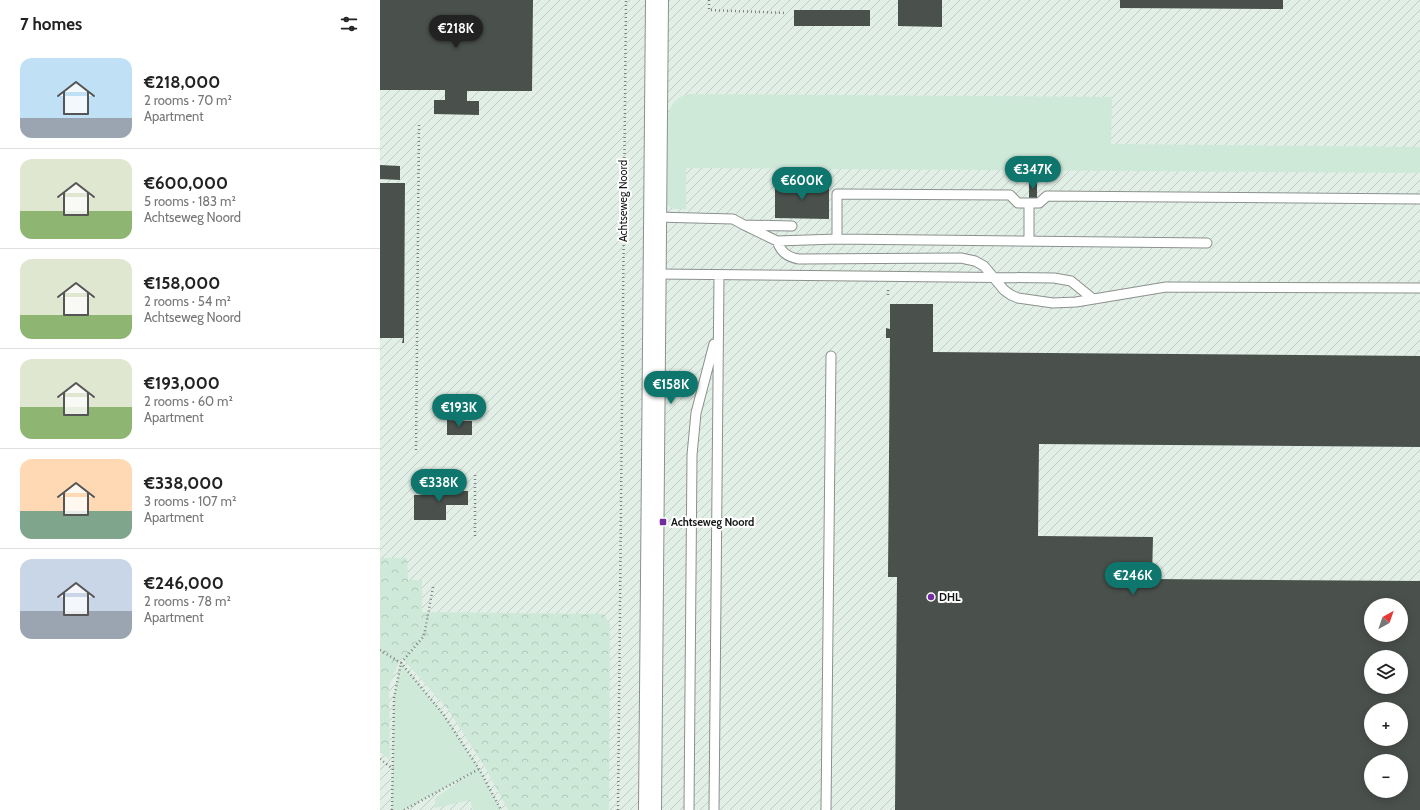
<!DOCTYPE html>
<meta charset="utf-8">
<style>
body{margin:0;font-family:Cabin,sans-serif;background:#f2f2f2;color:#222;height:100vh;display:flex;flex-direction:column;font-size:15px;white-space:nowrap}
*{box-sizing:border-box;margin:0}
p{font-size:13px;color:#767676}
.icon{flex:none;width:22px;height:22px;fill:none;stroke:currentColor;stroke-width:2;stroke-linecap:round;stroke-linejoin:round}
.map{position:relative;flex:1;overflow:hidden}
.drawer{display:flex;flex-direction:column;background:#fff;width:380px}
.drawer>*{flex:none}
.needle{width:26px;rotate:40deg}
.controls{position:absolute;left:984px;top:598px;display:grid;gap:8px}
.controls a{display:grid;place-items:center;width:44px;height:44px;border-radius:50%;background:#fff;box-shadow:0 2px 10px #0003;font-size:20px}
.price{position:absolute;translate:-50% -34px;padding:0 9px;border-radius:14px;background:#0f766e;color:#fff;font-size:13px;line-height:26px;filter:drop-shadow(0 1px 2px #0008)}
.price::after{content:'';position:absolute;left:50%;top:24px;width:12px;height:9px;margin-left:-6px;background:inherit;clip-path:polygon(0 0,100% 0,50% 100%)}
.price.active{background:#222;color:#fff}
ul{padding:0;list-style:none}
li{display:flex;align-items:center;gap:12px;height:100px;padding:0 20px}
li+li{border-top:1px solid #e0e0e0}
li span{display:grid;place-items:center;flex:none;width:112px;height:80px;border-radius:12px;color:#555}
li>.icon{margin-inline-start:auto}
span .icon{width:48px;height:48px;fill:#fffc;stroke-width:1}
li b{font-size:17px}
h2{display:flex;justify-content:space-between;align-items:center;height:48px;padding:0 20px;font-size:17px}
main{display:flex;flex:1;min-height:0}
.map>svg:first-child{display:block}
</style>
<main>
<section class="drawer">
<h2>7 homes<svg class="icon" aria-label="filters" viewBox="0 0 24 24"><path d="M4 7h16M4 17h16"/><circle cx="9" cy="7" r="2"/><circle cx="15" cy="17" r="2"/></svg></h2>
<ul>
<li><span style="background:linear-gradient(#bfe0f5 75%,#9aa5b1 0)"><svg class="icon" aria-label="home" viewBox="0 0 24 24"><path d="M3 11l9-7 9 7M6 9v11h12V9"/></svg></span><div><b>€218,000</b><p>2 rooms · 70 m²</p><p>Apartment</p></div></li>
<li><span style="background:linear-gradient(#dfe7d0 65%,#8fb573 0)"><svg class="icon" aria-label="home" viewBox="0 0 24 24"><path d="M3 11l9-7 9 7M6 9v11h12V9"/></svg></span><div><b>€600,000</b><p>5 rooms · 183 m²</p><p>Achtseweg Noord</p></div></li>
<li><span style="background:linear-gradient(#dfe7d0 70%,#8fb573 0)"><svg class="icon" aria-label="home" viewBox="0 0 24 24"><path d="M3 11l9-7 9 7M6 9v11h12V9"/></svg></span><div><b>€158,000</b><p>2 rooms · 54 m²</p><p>Achtseweg Noord</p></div></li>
<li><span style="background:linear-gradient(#dfe7d0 60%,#8fb573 0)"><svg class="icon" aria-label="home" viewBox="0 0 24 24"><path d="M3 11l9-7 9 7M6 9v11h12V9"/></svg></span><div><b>€193,000</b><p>2 rooms · 60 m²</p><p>Apartment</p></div></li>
<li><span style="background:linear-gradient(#ffd9b3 65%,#7fa58c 0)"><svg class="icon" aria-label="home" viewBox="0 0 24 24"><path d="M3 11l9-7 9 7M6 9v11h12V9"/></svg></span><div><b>€338,000</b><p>3 rooms · 107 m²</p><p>Apartment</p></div></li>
<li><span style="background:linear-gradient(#c9d6e8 65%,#9aa5b1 0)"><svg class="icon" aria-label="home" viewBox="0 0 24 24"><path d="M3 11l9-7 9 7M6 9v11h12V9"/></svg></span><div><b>€246,000</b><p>2 rooms · 78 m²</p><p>Apartment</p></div></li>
</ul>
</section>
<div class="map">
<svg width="1040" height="810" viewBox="0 0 1040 810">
<defs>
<pattern id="industrial-furrows" width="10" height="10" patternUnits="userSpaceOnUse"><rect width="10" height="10" fill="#e1efe6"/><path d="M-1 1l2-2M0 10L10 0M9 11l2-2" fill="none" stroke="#c0ccc5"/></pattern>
<pattern id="forest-crowns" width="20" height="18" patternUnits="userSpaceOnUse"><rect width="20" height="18" fill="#cfe9d9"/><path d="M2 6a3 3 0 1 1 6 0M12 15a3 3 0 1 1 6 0" fill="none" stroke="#b1c7ba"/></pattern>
</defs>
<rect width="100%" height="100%" fill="#f3faf5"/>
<!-- industrial -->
<path fill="url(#industrial-furrows)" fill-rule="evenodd" d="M0 0H1040V810H0ZM991 605H1021V635H991ZM991 657H1021V687H991ZM991 709H1021V739H991ZM991 761H1021V791H991Z"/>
<!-- grass -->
<path fill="#cfe9d9" d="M308 94 732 97 731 144 1040 147V173L306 168V209C299 209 290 210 287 204L288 116C290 104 297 97 308 94Z
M21 663 63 714 99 769 121 810H93L90 800 55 808V798L92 773 24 810H12L14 698Z"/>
<!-- forest -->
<path fill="url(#forest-crowns)" d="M0 558H27L28 580H42V612L224 614 230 625 229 810H128L105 767 67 708 21 657 9 686 10 760 0 752Z"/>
<!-- building -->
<path fill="#4a504c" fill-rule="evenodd" d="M0 0H153L152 91H87V101H99V115L54 114V100H65V90H0Z
M518 0H562V27L518 26Z
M740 0H903V9L740 8Z
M414 10H490V26H414Z
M0 165 20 166V180L0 179Z
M649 182H657V198H649Z
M0 183H25L24 343H22L23 338H0Z
M395 183 449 184V219L395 218Z
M510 304H553V352L1040 356V447L659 444 658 536 773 537 772 579 1040 581V810H515L517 577H508L510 338H506V328L510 329ZM991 605H1021V635H991ZM991 657H1021V687H991ZM991 709H1021V739H991ZM991 761H1021V791H991Z
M67 420 92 421V435H67Z
M67 484H78V491H88V505H66V520H34V495H58V488H67Z"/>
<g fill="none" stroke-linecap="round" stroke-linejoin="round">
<defs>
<path id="service" d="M275 217 353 219 364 225 412 226
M364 225 397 241 457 239 827 243
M457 239V194L630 195 638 203H659L667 196 1040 199
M397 241C401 252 407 257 419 259L581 258 595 261 604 266 624 290 631 295 638 298 673 303 696 302 786 287 1040 288
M649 241V203
M275 274 674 278 691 281 713 299
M309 810 312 455 316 413 334 344
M334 810 339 275
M446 810 451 356"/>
<path id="tertiary" d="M270 810 277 0"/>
</defs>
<!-- service casing -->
<use href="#service" stroke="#8b918e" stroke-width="11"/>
<!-- tertiary casing -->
<use href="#tertiary" stroke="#8b918e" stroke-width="24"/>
<!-- path -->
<path stroke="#7c817e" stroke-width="2.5" stroke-dasharray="1 3" stroke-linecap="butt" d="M329 0V10L407 13
M508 290V298
M36 450 39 124
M95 536V472
M0 650 21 663 63 714 99 769 121 810
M0 759 13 769
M12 810 14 698 21 663 44 636 53 587
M24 810 99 769
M238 810 246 0"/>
<!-- service -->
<use href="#service" stroke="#fff" stroke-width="9"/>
<!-- tertiary -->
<use href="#tertiary" stroke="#fff" stroke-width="22"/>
</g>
<!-- markers -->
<g fill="#732c9f" stroke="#fff" stroke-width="1.5">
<rect x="279" y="518" width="8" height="8" rx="2"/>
<circle cx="551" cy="597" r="4"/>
</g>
<g text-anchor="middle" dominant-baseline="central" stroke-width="4" stroke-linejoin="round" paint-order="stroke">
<!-- street labels -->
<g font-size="11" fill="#151716" stroke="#fff">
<text transform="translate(243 201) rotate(-90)">Achtseweg Noord</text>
</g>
<!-- poi labels -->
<g font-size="11" font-weight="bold" fill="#151716" stroke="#fff" text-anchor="start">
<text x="291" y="522">Achtseweg Noord</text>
<text x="559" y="597">DHL</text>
</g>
</g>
</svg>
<div class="controls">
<a><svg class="needle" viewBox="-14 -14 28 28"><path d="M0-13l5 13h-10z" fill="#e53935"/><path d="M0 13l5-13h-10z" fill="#767676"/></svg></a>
<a><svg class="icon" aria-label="layers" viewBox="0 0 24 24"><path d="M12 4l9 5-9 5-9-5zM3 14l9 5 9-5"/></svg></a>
<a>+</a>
<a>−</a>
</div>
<b class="price active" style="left:76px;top:49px">€218K</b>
<b class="price" style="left:653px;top:190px">€347K</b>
<b class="price" style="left:422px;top:201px">€600K</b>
<b class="price" style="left:291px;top:405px">€158K</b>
<b class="price" style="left:79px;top:428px">€193K</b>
<b class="price" style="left:59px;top:503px">€338K</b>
<b class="price" style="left:753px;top:596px">€246K</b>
</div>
</main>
